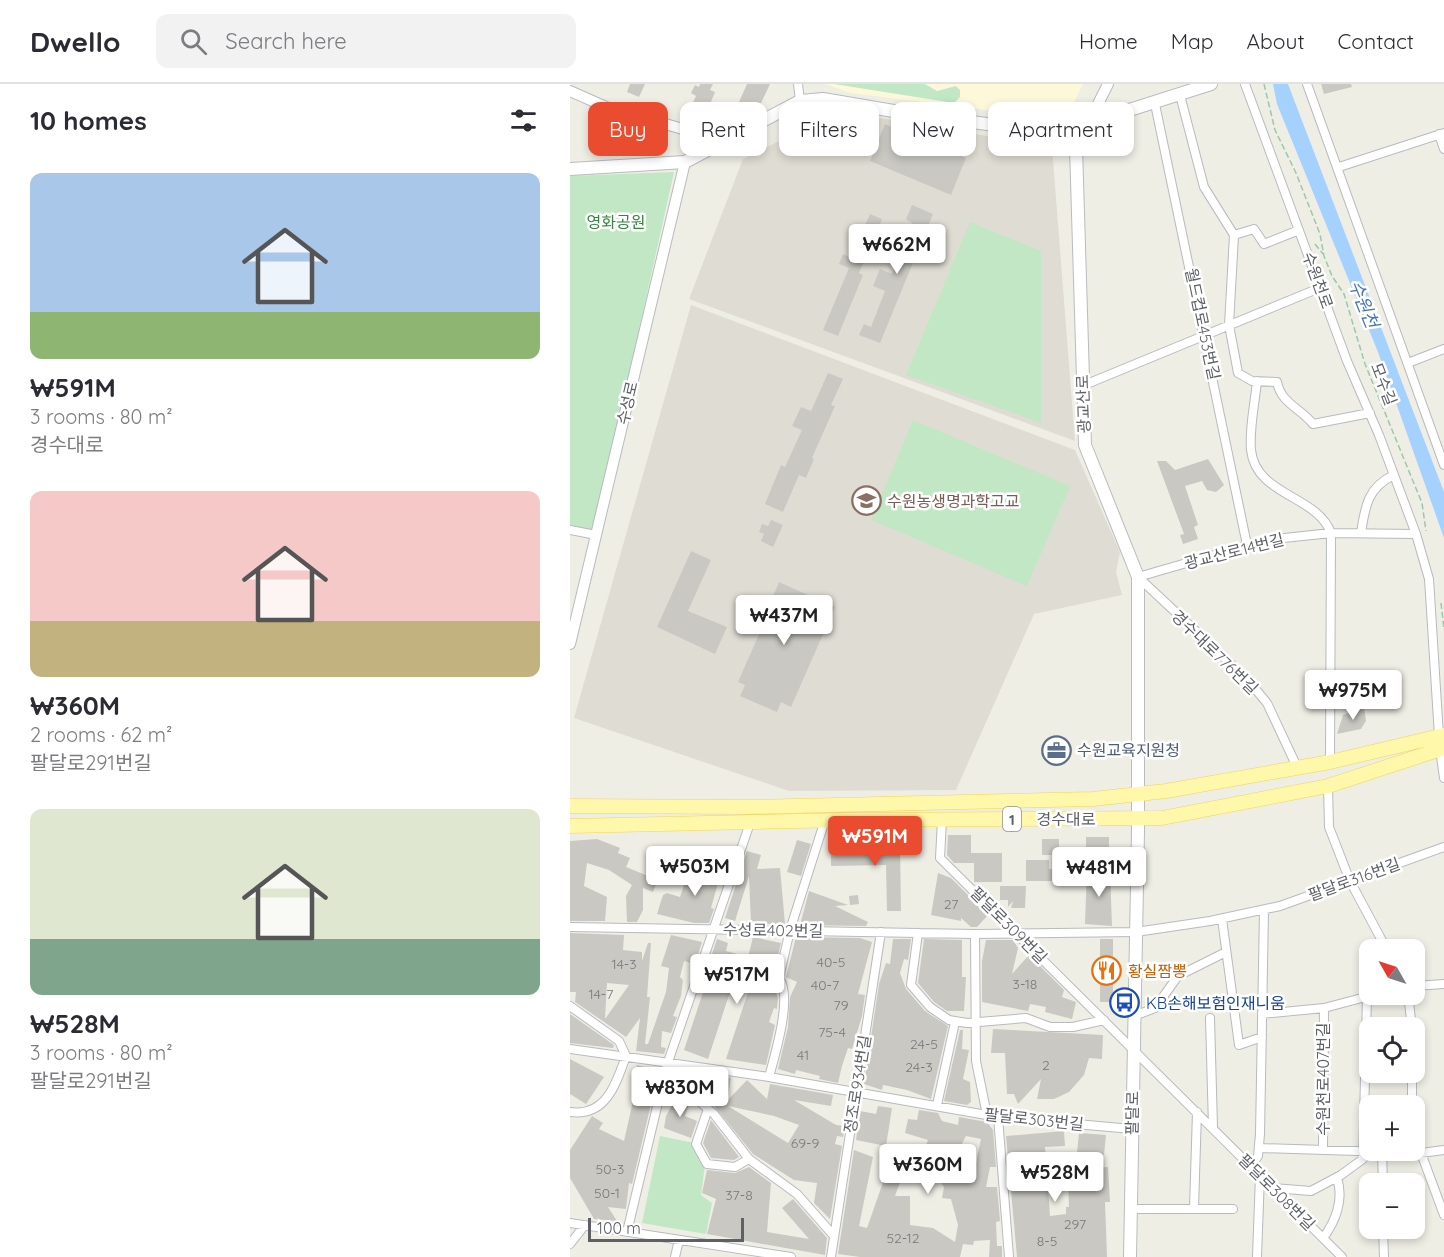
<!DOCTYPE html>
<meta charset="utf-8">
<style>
body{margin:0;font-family:Quicksand,"Noto Sans KR",sans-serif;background:#f2f2f3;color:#2b2b33;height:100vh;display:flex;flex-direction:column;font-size:22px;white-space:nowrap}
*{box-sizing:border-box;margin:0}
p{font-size:20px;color:#7c7c81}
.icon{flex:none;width:33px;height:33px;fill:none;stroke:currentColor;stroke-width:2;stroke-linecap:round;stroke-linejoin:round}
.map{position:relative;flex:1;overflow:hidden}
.panel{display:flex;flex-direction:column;background:#fff;width:570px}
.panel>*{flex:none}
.hud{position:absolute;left:18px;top:18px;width:570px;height:54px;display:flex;gap:12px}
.needle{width:39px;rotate:309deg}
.buttons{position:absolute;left:789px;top:855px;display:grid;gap:12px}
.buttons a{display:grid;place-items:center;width:66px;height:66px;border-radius:12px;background:#fff;box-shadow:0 3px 9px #0003;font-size:30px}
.scale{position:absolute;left:18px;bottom:15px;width:156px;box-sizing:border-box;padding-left:6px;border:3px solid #5d6065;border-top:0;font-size:16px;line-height:21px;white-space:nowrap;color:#5d6065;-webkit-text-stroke:4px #fff;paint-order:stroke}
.price{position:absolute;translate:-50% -51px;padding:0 14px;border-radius:6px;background:#fff;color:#222;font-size:20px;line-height:39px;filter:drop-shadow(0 2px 3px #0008)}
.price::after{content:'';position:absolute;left:50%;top:36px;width:18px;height:14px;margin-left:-9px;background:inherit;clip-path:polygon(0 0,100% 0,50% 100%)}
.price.on{background:#ea4c30;color:#fff}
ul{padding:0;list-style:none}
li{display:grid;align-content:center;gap:12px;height:318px;padding:0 30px}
li span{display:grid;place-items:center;height:186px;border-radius:12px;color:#555}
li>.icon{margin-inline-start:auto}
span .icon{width:108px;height:108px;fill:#fffc;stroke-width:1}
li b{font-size:26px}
h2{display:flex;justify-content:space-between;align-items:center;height:72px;padding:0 30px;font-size:26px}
.tag{padding:0 21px;border-radius:12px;background:#fff;box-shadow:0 3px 9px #0003;font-size:21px;line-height:54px}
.tag.on{background:#ea4c30;color:#fff}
header{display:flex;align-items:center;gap:36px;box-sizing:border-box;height:84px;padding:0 30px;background:#fff;border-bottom:2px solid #e1e1e2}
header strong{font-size:28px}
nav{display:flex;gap:33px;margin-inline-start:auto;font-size:21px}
.search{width:420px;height:54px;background:#f2f2f3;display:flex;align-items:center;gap:15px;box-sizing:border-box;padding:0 21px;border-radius:12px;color:#7c7c81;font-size:22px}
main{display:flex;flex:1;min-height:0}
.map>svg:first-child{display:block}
</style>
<header>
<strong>Dwello</strong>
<div class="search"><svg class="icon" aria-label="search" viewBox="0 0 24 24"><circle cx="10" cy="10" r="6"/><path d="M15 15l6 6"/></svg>Search here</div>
<nav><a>Home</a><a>Map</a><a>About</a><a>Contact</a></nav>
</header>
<main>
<section class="panel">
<h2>10 homes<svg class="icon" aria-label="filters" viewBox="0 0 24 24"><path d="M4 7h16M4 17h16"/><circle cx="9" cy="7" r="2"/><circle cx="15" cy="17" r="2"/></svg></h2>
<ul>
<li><span style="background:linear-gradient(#a9c7e8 75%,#8fb573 0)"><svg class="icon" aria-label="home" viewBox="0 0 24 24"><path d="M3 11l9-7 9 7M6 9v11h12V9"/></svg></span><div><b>₩591M</b><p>3 rooms · 80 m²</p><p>경수대로</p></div></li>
<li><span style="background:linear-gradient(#f6c9c9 70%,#c2b280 0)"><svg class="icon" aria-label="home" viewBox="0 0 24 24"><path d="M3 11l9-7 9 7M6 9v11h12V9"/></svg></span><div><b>₩360M</b><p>2 rooms · 62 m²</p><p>팔달로291번길</p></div></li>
<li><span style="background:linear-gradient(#dfe7d0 70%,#7fa58c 0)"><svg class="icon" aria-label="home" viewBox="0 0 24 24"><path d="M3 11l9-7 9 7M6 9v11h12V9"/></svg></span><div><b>₩528M</b><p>3 rooms · 80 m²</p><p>팔달로291번길</p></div></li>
</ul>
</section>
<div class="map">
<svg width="874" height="1173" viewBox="0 0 874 1173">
<rect width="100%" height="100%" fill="#efeee5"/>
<!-- commercial -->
<path fill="#fef8db" d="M256 0H513L502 22 489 35 280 9Z"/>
<!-- education -->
<path fill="#dfddd3" d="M269 27 482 63 505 357 119 215 173 75Z
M121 221 505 366 550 468 546 488 552 511 464 530 386 706 219 707 4 634Z"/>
<!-- green -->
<path fill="#c1e7c4" d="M264 0H355L367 7 386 2 390 6V13L384 19Z
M104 88 24 448 0 441V92Z
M400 138 471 167V339L336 291Z
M343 336 500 402 457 502 301 436Z
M90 1052 124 1059 135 1081 131 1111 142 1119 136 1150 72 1139Z"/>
<!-- water -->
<path fill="#a5d1ff" d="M703 0H718L874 408V454L808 268 707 20Z"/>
<!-- building -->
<path fill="#cac8c2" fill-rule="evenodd" d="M60 0H75L69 13 57 8Z
M130 0H143L140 6 145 8 138 25 133 22 128 32 119 27 126 12 121 9 125 1 129 3Z
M177 0H200L191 19 173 30 165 27Z
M751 0H781L782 3 754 10Z
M315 40 396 74 381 111 300 77Z
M342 121 363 130 310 259 289 251 294 240 301 243 315 207 303 202 310 185 322 190 343 140 336 135Z
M300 130 312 135 289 189 293 191 268 252 253 246 279 184 269 180 273 170 281 174Z
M258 289 273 295 261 321 265 322 242 374 244 375 236 394 229 391 213 428 195 420 211 381 215 383 232 346 222 342 231 323 241 327Z
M638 375 654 401 646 408 637 406 632 397 615 402 628 441 624 443 628 455 613 460 610 451 614 450 587 377H596L605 386Z
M201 436 213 441 203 463 191 457 194 450 189 448 192 440 198 442Z
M121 467 141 476 118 527 157 543 145 570 87 543Z
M209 498 265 523 221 623 211 618 207 628 170 612 175 601 168 598 194 539 182 533 191 513 201 517Z
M794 624 796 637 791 645 767 650 773 631Z
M378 751H401V769H432V798H404V779H384L377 771Z
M516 753H539V770H516Z
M27 755 50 764 48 769 60 774 56 783 88 796 83 808 73 804V826L67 838H57L56 812 62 801 39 786 17 779 14 802 37 813 35 837H0V757Z
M472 755H489V771H472Z
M227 756 241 760 231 792 217 788Z
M330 762 331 827H317L316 781 261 782V763Z
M149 765 157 767 141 824 144 825 139 839H124L87 830 93 811 97 809 110 813 117 792 137 798Z
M177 767 191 771 187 785 210 784 215 840H181L179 792 165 837 155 834Z
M456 776H479V785L493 786V797H456Z
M517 786H540L542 842 515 840Z
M368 789 381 794 418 831 407 843H401L391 834V837L361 831Z
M430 802H456L455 824H441L443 817 438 823V816H430Z
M239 807 278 821 265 822 298 838 296 842 230 841Z
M288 811 289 820 280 821 279 812Z
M0 849 54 851 53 866 72 868V877L78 859H81L77 913H80L75 960H78L96 908 99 884 91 882 101 851 132 858 125 880 114 877 110 893 113 896 111 912 103 932 107 933 101 949 92 947 91 963 96 964 94 970 66 967 70 934 56 953 5 918 6 908H0ZM37 899 59 901 35 935Z
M183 853 211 859 207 876 196 873 189 902 206 908 208 914 207 925 204 924 199 938 205 941 196 981 156 975 184 890 155 883 149 898 162 902 138 975 114 966 140 887 137 885 147 855 158 859 156 867 178 873Z
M226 853 290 854 302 858 288 910 295 911 292 932 282 965 278 964 272 982 268 999 249 995 250 992 226 986 225 990 208 985 218 943 220 913 227 898 216 893Z
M323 855H341L338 876 334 875 330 889 336 905 355 927 378 942 361 1015 337 1006 313 1001 312 1006 294 1000 309 900 316 879 320 880Z
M354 855 392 856V893H396L394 927H377L364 918 348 899Z
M530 855H543V918H530Z
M416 856H443L448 864 442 890 459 871 494 906 492 913 506 918 502 935 475 928 476 923 460 920 458 927 412 918V877Z
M0 930 44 961 43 964 0 959Z
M423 945 533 951 532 975 519 974 514 991 499 1008 484 1015H467L471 995 448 1020 444 1010H437L435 969H421Z
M390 946H393L392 965 399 966 393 995 400 998 401 1018 397 1021 374 1017Z
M0 975 34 993 16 1020 0 1010Z
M67 981 89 987 62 1100 59 1099 56 1125 38 1123 47 1137 24 1135 0 1094V1066L22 1032 33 1039 29 1045 54 1057 68 995 64 994Z
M114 987 161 994 157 1017 177 996 197 1015 200 1000 263 1011 261 1022 224 1016 266 1041 275 1042 273 1053 267 1052 265 1060 272 1062 260 1135 244 1119 247 1099 224 1096 183 1070 145 1023 149 1003 127 999 124 1005 115 997ZM158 1022 204 1032 229 1041 218 1059Z
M109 1008 120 1018 115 1032 127 1037 121 1054 94 1044 96 1032Z
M308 1022 322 1024 316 1062 286 1056 290 1027 306 1030Z
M349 1026 368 1029 372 1037 388 1041 389 1033 417 1038 423 1046 426 1083H420L416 1103H427L430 1137 426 1138 427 1162H432V1173H419L420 1156 404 1157 403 1161 393 1160 390 1173H290L268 1170 284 1066 303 1073 289 1142 297 1144 317 1087 333 1090 325 1112H340V1141L363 1144 385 1158 388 1141 381 1115 372 1114 374 1103 366 1092 348 1085 358 1056 335 1049 338 1035 347 1036ZM396 1052 411 1055 404 1089 379 1085Z
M141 1036 169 1073 164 1076 141 1074 133 1059Z
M494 1047 495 1062 475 1063 480 1132 496 1130V1123H499L498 1097H504L505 1085 538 1083 540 1118H535L537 1173H447L436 1052Z
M509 1049 536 1051 534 1071 507 1069Z
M179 1083 201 1099 197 1148 239 1155 212 1124 223 1115 257 1154 255 1171 137 1150 146 1115 132 1109 137 1086 165 1089Z"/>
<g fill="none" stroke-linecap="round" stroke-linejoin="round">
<defs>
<path id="minor" d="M228 0 230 17
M675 0 777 277 809 351 846 450 859 495 869 652
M737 0 874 381
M610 11 634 103 664 151 659 241 668 289 682 297 707 298C711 319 730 324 743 340L800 329
M585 20 677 461
M869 50 874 65
M769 83 874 49
M664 151 684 145 694 160 729 146
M838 279 874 265
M687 297C685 319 679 344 681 366 686 412 747 411 761 449L760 678
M512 302 752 203
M0 446 26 451
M791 449C795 422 798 403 824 391
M870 665 874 694
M727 683 697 619 677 595 568 493 696 456 761 449 846 450
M758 702 759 743 780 797 817 866
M372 736 370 774 772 1173
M652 835 669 961 692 953
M0 843 405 850 566 848 640 837 710 822 874 763
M348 849 341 901 360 923 379 936 397 939 456 934 480 943H503L534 936
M405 850 406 977 417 1031
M844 902 874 900
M838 910 842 944
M0 922 49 957 56 972C46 1000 36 1033 0 1028
M692 930 754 924 807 910
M564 932 585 924 608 892 656 868
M640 934 643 1043
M0 965 199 993 428 1033 562 1045
M842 988V1022
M199 993C205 970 223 913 209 894L220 846 255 736
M94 994 110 1001 144 1030 179 1075 227 1110 264 1152
M367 1021 385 938
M138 1025 126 1060 137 1080 165 1083 179 1075
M428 1033 439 1173
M844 1036 851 1069 874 1131
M689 1064 851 1069 874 1066
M753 1066 754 924
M812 1068 813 1100
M681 1082 688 1072 690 1050 694 826
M703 1104 741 1107 771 1091 793 1075 797 913
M624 1124 627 1028
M562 1125H663
M0 1139 221 1173
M813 1144 814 1173
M57 1148 97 981 180 739
M753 1154C766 1137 774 1115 767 1094
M0 1160 15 1141
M105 1173 109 1156
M261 1173 311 848
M687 1173 690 1091"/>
<path id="tertiary" d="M0 7 36 23 158 58
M518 40 538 0
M0 560 115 78"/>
<path id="secondary" d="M518 40 506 63 515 361 568 493V747L560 1173
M0 85 115 78 230 17 253 15 347 31 487 49 641 0"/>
<path id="primary" d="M0 722 176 723 523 715 596 707 760 678 874 651
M0 742 274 736 592 734 758 702 874 664"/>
</defs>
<!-- minor casing -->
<use href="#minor" stroke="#b7babf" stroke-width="10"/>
<!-- tertiary casing -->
<use href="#tertiary" stroke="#b7babf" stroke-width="12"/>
<!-- secondary casing -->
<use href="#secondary" stroke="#b8bbc1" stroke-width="14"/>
<!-- primary casing -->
<use href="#primary" stroke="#f2d35b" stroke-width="15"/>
<!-- path -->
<path stroke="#9ac8ab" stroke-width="1.5" stroke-dasharray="6 3" stroke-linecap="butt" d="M694 0 705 46 726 89 750 150 754 172 762 192 774 210 795 280 852 419 856 447
M745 160 753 170
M871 519 874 545"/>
<!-- minor -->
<use href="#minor" stroke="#fff" stroke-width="8"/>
<!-- tertiary -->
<use href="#tertiary" stroke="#fff" stroke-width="10"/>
<!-- secondary -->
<use href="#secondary" stroke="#fff" stroke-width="12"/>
<!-- primary -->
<use href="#primary" stroke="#fff7aa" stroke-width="14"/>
</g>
<!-- icons -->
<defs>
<symbol id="school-ring" viewBox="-11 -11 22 22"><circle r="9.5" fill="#fff" stroke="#8d6e63" stroke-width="1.5"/><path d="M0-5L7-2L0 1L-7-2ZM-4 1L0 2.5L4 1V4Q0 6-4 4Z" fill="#8d6e63"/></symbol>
<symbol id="office-ring" viewBox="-11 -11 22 22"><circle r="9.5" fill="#fff" stroke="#5c6f8a" stroke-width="1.5"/><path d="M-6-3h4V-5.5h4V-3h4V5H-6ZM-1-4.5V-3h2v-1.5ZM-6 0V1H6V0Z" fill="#5c6f8a"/></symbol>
<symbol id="restaurant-ring" viewBox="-11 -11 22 22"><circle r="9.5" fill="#fff" stroke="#e8710a" stroke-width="1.5"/><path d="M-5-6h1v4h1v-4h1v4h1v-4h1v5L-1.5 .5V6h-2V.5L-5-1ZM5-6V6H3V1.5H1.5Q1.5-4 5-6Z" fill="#e8710a"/></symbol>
<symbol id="bus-ring" viewBox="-11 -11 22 22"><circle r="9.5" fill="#fff" stroke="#1a4fb4" stroke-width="1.5"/><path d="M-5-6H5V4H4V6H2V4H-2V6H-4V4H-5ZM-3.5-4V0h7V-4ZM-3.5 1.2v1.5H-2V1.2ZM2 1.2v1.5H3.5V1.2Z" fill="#1a4fb4"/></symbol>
</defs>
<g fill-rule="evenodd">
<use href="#school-ring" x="280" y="400" width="33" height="33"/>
<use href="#office-ring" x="470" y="650" width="33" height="33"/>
<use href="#restaurant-ring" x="520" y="870" width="33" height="33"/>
<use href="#bus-ring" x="538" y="902" width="33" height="33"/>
</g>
<g text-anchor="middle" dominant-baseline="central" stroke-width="5" stroke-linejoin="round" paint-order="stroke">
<!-- number labels -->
<g font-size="14" fill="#787a7c">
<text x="381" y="820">27</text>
<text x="261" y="878">40-5</text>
<text x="54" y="880">14-3</text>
<text x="455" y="900">3-18</text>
<text x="255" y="901">40-7</text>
<text x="31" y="910">14-7</text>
<text x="271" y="921">79</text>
<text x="262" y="948">75-4</text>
<text x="354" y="960">24-5</text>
<text x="233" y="971">41</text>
<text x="476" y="981">2</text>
<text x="349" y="983">24-3</text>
<text x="235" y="1059">69-9</text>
<text x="40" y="1085">50-3</text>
<text x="37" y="1109">50-1</text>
<text x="169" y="1111">37-8</text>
<text x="505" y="1140">297</text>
<text x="333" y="1154">52-12</text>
<text x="477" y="1157">8-5</text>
</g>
<!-- shield labels -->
<rect fill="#fff" stroke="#8e9093" stroke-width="1.5" x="433" y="723" width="18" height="24" rx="4.5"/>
<g font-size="15" font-weight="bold" fill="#5d6065">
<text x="442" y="735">1</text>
</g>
<!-- park labels -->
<g font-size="16" fill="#34853e" stroke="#fff">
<text x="46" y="138">영화공원</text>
</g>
<!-- street labels -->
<g font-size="16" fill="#5d6065" stroke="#fff">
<text transform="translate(748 196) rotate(70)">수원천로</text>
<text transform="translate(633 240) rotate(78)">월드컵로453번길</text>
<text transform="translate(814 300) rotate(69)">모수길</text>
<text transform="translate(57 319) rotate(-77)">수성로</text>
<text transform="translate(513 320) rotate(-92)">광교산로</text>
<text transform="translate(664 467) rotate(-14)">광교산로14번길</text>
<text transform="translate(645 568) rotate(44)">경수대로776번길</text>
<text x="496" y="735">경수대로</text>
<text transform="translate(784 795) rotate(-20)">팔달로316번길</text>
<text transform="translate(439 841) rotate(45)">팔달로309번길</text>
<text transform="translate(203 846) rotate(1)">수성로402번길</text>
<text transform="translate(753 995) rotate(-90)">수원천로407번길</text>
<text transform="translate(287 1000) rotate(-81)">정조로934번길</text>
<text transform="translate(562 1029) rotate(-89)">팔달로</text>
<text transform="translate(464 1035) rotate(6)">팔달로303번길</text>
<text transform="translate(707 1108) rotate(45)">팔달로308번길</text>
</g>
<!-- education labels -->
<g font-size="16" fill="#785e54" stroke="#fff" text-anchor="start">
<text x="317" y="417">수원농생명과학고교</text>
</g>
<!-- service labels -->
<g font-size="16" fill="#4e5e75" stroke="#fff" text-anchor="start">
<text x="507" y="666">수원교육지원청</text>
</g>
<!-- food labels -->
<g font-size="16" fill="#c56008" stroke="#fff" text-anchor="start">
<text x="558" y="887">황실짬뽕</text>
</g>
<!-- transit labels -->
<g font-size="16" fill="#164399" stroke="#fff" text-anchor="start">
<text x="576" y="919">KB손해보험인재니움</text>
</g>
<!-- water labels -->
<g font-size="18" font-style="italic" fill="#4375bb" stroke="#fff">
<text transform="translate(794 220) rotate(68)">수원천</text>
</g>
</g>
</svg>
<div class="buttons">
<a><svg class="needle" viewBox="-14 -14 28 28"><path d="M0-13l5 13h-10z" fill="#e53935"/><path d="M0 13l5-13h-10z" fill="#7c7c81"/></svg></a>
<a><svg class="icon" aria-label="locate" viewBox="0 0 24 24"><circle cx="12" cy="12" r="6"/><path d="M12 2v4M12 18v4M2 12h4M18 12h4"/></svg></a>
<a>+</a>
<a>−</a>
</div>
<div class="scale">100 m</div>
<b class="price" style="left:327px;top:191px">₩662M</b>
<b class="price" style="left:214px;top:562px">₩437M</b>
<b class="price" style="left:783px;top:637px">₩975M</b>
<b class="price on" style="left:305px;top:783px">₩591M</b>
<b class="price" style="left:125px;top:813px">₩503M</b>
<b class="price" style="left:529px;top:814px">₩481M</b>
<b class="price" style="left:167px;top:921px">₩517M</b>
<b class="price" style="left:110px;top:1034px">₩830M</b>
<b class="price" style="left:358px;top:1111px">₩360M</b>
<b class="price" style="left:485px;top:1119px">₩528M</b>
<div class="hud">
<a class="tag on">Buy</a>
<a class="tag">Rent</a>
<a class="tag">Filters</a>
<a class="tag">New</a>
<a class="tag">Apartment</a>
</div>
</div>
</main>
